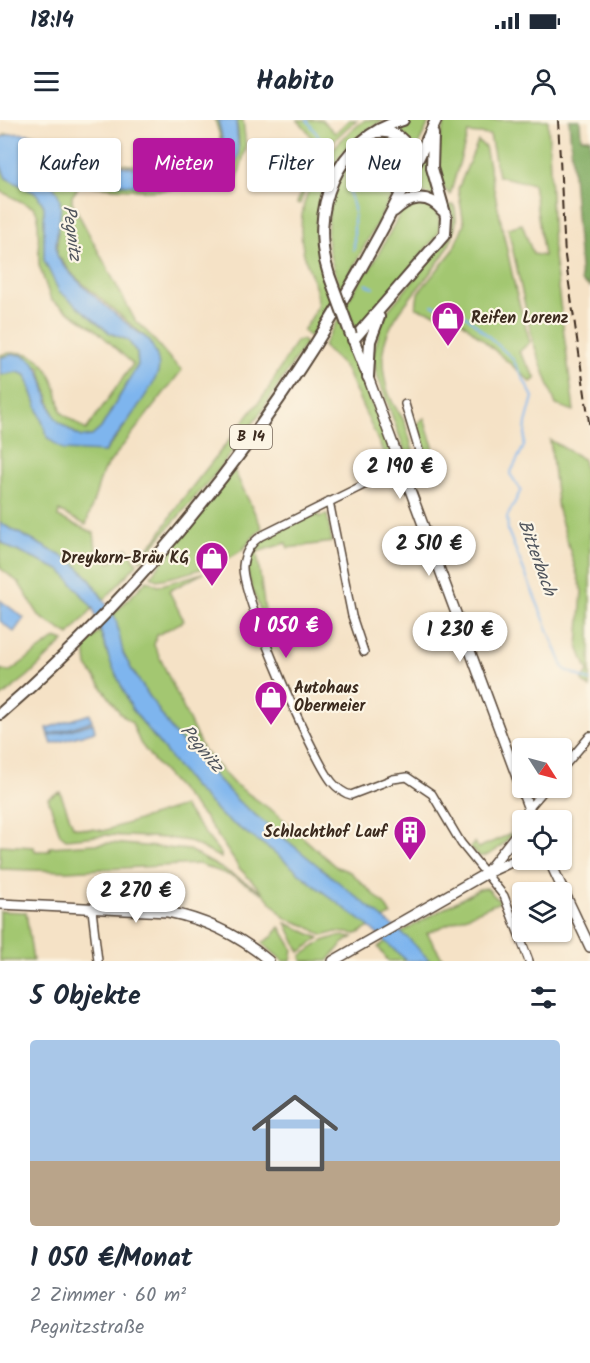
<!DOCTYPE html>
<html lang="de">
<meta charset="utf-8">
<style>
body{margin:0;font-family:Kalam,sans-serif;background:#f6f6f7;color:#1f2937;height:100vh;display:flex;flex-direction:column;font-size:22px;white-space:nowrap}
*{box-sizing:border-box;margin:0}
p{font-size:20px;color:#747a83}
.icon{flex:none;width:33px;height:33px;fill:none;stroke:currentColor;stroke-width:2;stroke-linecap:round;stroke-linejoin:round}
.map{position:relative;height:841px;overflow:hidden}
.side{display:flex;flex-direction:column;background:#fff;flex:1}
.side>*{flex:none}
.guide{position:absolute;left:18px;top:18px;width:555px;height:54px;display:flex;gap:12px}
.needle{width:39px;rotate:126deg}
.tools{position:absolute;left:512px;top:618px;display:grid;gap:12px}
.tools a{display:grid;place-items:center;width:60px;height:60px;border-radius:6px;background:#fff;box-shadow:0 2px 4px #0004;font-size:30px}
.price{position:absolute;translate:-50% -51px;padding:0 14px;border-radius:21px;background:#fff;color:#222;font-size:20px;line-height:39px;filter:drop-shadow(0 2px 3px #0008)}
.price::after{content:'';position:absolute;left:50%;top:36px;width:18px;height:14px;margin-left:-9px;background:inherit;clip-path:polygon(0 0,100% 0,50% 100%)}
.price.on{background:#b5179e;color:#fff}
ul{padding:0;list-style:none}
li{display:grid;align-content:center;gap:12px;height:318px;padding:0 30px}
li+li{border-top:2px solid #e0e1e3}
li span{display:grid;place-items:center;height:186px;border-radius:6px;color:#555}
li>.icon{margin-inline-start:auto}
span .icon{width:108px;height:108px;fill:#fffc;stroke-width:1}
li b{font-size:26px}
h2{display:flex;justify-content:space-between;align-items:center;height:72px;padding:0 30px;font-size:26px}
.tag{padding:0 21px;border-radius:6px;background:#fff;box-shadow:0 2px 4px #0004;font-size:21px;line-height:54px}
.tag.on{background:#b5179e;color:#fff}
.status{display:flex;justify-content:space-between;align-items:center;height:42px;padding:0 30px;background:#fff;direction:ltr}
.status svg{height:16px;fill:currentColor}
header{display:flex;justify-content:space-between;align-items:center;height:78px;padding:0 30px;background:#fff;font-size:27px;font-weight:800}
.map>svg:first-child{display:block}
</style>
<div class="status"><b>18:14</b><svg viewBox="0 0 49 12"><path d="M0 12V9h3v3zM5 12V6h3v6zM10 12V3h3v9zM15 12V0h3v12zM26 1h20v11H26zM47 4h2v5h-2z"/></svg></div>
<header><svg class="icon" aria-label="menu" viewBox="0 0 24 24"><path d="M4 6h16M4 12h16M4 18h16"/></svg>Habito<svg class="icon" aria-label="person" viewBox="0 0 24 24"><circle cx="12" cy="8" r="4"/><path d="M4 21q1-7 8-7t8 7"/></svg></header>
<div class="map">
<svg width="590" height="841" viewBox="0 0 590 841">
<rect width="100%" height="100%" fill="#fcf5e5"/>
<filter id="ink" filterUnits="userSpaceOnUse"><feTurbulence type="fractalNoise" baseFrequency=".0167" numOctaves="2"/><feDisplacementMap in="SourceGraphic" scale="12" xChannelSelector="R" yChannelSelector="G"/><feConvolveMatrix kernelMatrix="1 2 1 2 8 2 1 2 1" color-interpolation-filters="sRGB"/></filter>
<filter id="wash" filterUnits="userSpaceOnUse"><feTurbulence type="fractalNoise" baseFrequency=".008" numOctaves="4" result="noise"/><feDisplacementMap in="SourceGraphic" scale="24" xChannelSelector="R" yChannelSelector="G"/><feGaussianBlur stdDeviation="1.35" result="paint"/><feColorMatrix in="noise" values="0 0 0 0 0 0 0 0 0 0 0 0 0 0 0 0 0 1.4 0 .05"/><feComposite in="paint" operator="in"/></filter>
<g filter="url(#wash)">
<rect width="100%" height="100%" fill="#f5e2c6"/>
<!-- green -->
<path fill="#a3c771" stroke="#6f7848" stroke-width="1.5" d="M215 0H218C221 13 227 27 216 38 141 61 78 33 6 14L0 18C23 0 98 41 128 45 157 49 187 41 215 37 225 25 219 13 215 0Z
M236 0H243L246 27 236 64 151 71 80 65 72 76V82L136 202C155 216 164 236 182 250L103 351 86 405 59 391 58 397 94 413 96 429 110 443 127 428 137 444 104 480 89 458 73 442 0 403V255L17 252 26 255 48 318 105 332 127 303 158 251 149 220 74 156 57 135 59 77 53 66 33 50 30 39 42 32C59 37 78 51 96 58 134 72 196 68 232 53 240 34 240 20 236 0Z
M297 0H322L335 13 349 0H357C327 22 311 49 300 84L297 83C309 51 329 27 297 0Z
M365 0H385C347 17 318 60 316 102 314 130 323 157 333 182L310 217 303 211C307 204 314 195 317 187 321 172 307 148 304 134 291 80 323 30 365 0Z
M413 0H430L417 28 414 29 392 8Z
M446 0H548L553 129 574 291 556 285 533 222 508 108 522 104 533 134 544 136 533 64 498 56 490 15 468 13 450 75C428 52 436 27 446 0Z
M382 16 400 20 408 37 406 49 341 170C336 155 330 141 328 125 323 90 343 24 382 16Z
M478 21 485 27 516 172 530 222 519 232 536 258 531 262 460 200 416 188 418 173 452 132 464 104 458 69Z
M426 32 428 34 436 78 424 73 406 75Z
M0 44 6 58 37 74 44 86V140L110 213 128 220 137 233 138 245 101 308 92 316 81 317 55 299 40 248 26 238H0V235C43 223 56 256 61 292L86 310 133 244 94 208 51 180 39 145 38 95 34 88 0 71Z
M428 82C438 93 442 99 438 114L357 212 346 184 364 154 369 151 402 90 408 84Z
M449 85H454C470 137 388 178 383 232 382 247 385 268 392 281 395 288 401 294 404 301 408 310 410 321 413 331L408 333 405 331 376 252 373 235 381 205 389 189 450 117 453 98Z
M339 198 393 338 390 347 345 248 323 226Z
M302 220 306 223 262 291 217 352 140 441 139 437 158 417 178 385 266 273 296 221Z
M424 298 439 345 420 352 426 336 418 303Z
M550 320 583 339 590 378V568L582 561 588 552 578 527 582 471 558 390Z
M234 350 262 408C254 415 250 422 243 429 227 443 177 457 157 460L151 456Z
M317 393 319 397 327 394 332 422 288 428 286 423 257 432 267 507C261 490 251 471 248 454 243 419 293 405 317 393Z
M0 421 10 428 62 451 93 488 69 515 40 497 19 463 0 448Z
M203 453 169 471 184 501 157 515 154 525 203 630 233 663 277 694 335 746 350 752 385 785 391 795 383 799 238 681 173 612 132 550 123 533 113 495 147 460 158 466Z
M100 511 110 541 132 589 191 664 223 697 273 731 315 766 370 807 357 814 336 812 323 816 307 806 285 798 264 774 234 757 199 744 66 751 0 749V725L34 727 35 731H49L50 727 111 723 189 730 263 772 240 749 206 699 153 640 140 623 132 603 120 593 87 546 85 526Z
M56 518 64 521 28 556 0 578V549L9 552Z
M60 672 73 706C83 711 94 707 103 711L183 686 221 734V738L189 721 166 718 107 715 66 719 60 714 48 678Z
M518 706C512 716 492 739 479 736L470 728 475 722 478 728 513 713 512 709Z
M487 768 500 782 427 813 444 841H430L400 813 479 769Z
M0 791 26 792 33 841H0Z
M286 803 319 818 300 832Z
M280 807 293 829 291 841H283L262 823 272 817Z
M338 816 353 817 342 824 328 841H302L301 836 323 821Z
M386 821 407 841H388L378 827Z"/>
<!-- forest -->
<path fill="#82ac63" stroke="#5e6b40" stroke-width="1.5" d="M569 0H580L581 18H590V167L581 161Z"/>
<!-- water -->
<path fill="#7eb5ee" stroke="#5c7086" stroke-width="1.5" d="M218 0H236L239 35 232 53C202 70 129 70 96 58 78 51 58 36 42 32L30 39C33 57 51 59 58 74 66 92 52 116 57 135 63 153 131 208 149 220 154 229 161 241 158 252 151 273 119 313 104 332L63 330 48 318 26 255 17 252 0 255V238C45 220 41 273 55 297 59 305 74 312 81 317L92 316 101 308 138 245 137 233 128 220 110 213 59 171 44 140V86L37 74 6 58 0 44V18C33 0 87 40 121 46 150 51 188 47 216 38 227 27 221 13 218 0Z
M0 403 73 442 89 458 116 499 123 533 132 550 173 612 238 681 410 820 430 841H407L367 805 315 766 273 731 223 697 191 664 132 589 110 541 93 488 62 451 10 428 0 421Z
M0 480 24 498 14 512 0 501Z
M90 594 92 601 49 615 47 608Z
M93 603 95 611 52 624 49 616Z"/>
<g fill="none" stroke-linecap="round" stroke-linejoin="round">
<!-- stream -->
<path stroke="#7eb5ee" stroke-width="2" d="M307 0 321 20
M348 68 354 88V130
M366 164 374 168
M432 185 463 193 512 238 533 277 526 303 524 326 510 354 521 370 507 397 508 411 564 549 590 561"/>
</g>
</g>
<g filter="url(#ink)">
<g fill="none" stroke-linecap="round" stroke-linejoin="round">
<defs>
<path id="minor" d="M405 284 419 331 418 338 261 416C251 423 244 434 243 446 241 475 312 637 332 662 337 668 343 673 351 675L393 659 407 657 432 674 461 723 504 776 529 841
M329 381 352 496 364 532
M561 650 590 616
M528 689 546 668
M92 790 98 841"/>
<path id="secondary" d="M368 257 533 700
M549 740 590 827
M486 753 522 707
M0 784 168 792C207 800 239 815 269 841
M333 841 485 754 522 737"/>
<path id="primary" d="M377 12C401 9 412 27 412 48
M394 91C409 77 427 72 442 90
M329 155C308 92 336 18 403 0
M352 216 366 251
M353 220 445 114 446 97 432 48 433 14
M368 257 370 221 379 197
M0 594C185 433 336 223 436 0"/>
</defs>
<!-- minor casing -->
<use href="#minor" stroke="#574637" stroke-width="10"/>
<!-- secondary casing -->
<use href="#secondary" stroke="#574637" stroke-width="12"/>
<!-- primary casing -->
<use href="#primary" stroke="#574637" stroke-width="14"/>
<!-- minor -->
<use href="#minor" stroke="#fff" stroke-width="7"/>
<!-- secondary -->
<use href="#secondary" stroke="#fff" stroke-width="9"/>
<!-- primary -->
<use href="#primary" stroke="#fff" stroke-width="10"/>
<!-- rail -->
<path stroke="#3b2a1e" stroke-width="2" stroke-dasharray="9 4.5" stroke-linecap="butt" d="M558 0 565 136 590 309"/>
<defs>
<path id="primary-bridge" d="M329 155 351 215"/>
</defs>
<!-- primary-bridge casing -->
<use href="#primary-bridge" stroke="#574637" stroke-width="14" stroke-linecap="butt"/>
<!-- primary-bridge -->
<use href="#primary-bridge" stroke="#fff" stroke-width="10"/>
</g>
</g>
<!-- icons -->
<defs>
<symbol id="shop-pin" viewBox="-11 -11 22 30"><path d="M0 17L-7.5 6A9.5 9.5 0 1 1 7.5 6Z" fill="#b5179e" stroke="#fcf5e5"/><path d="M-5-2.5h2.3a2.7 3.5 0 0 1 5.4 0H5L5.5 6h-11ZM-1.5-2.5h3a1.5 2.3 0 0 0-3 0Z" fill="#fff"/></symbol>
<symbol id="building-pin" viewBox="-11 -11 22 30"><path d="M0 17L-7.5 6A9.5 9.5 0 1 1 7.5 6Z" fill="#b5179e" stroke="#fcf5e5"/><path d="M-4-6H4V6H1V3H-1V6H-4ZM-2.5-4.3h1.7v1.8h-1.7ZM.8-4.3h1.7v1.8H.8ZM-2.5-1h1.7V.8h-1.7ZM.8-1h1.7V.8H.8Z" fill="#fff"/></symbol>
</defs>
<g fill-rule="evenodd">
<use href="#shop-pin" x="429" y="179" width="38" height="52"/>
<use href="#shop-pin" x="193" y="419" width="38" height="52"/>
<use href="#shop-pin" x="252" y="558" width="38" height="52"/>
<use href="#building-pin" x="391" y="693" width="38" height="52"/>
</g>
<g text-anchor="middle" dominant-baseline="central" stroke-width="4.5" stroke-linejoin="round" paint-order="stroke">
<!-- shield labels -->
<rect fill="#fcf5e5" stroke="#75675a" stroke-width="1.5" x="230" y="305" width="42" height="24" rx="4.5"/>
<g font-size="15" font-weight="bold" fill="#3b2a1e">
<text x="251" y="317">B 14</text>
</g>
<!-- poi labels -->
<g font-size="16" font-weight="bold" fill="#3b2a1e" stroke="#fcf5e5" text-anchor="start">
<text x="471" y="198">Reifen Lorenz</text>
<text x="189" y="438" text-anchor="end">Dreykorn-Bräu KG</text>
<text x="294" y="568">Autohaus<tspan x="294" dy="18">Obermeier</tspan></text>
<text x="387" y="712" text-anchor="end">Schlachthof Lauf</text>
</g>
<!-- water labels -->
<g font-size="18" font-style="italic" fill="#4f545c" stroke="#fcf5e5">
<text transform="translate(71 113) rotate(83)">Pegnitz</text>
<text transform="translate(536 438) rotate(70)">Bitterbach</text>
<text transform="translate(201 629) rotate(50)">Pegnitz</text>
</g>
</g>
</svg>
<div class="tools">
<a><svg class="needle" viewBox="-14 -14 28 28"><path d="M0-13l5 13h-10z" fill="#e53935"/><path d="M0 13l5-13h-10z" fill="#747a83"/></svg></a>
<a><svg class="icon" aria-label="locate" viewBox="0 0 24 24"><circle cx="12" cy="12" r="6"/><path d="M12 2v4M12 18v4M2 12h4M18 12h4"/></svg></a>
<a><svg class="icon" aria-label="layers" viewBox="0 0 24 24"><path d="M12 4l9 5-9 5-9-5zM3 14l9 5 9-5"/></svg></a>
</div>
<b class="price" style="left:400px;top:380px">2 190 €</b>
<b class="price" style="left:429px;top:457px">2 510 €</b>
<b class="price on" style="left:286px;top:539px">1 050 €</b>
<b class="price" style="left:460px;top:543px">1 230 €</b>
<b class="price" style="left:136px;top:804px">2 270 €</b>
<div class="guide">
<a class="tag">Kaufen</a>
<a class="tag on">Mieten</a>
<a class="tag">Filter</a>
<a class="tag">Neu</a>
</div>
</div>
<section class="side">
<h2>5 Objekte<svg class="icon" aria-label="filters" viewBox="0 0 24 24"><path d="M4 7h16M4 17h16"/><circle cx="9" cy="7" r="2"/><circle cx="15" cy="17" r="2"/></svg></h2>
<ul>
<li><span style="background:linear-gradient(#a9c7e8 65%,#b9a48a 0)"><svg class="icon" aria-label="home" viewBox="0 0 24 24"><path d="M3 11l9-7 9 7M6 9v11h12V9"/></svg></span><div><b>1 050 €/Monat</b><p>2 Zimmer · 60 m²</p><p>Pegnitzstraße</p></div></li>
</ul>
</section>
